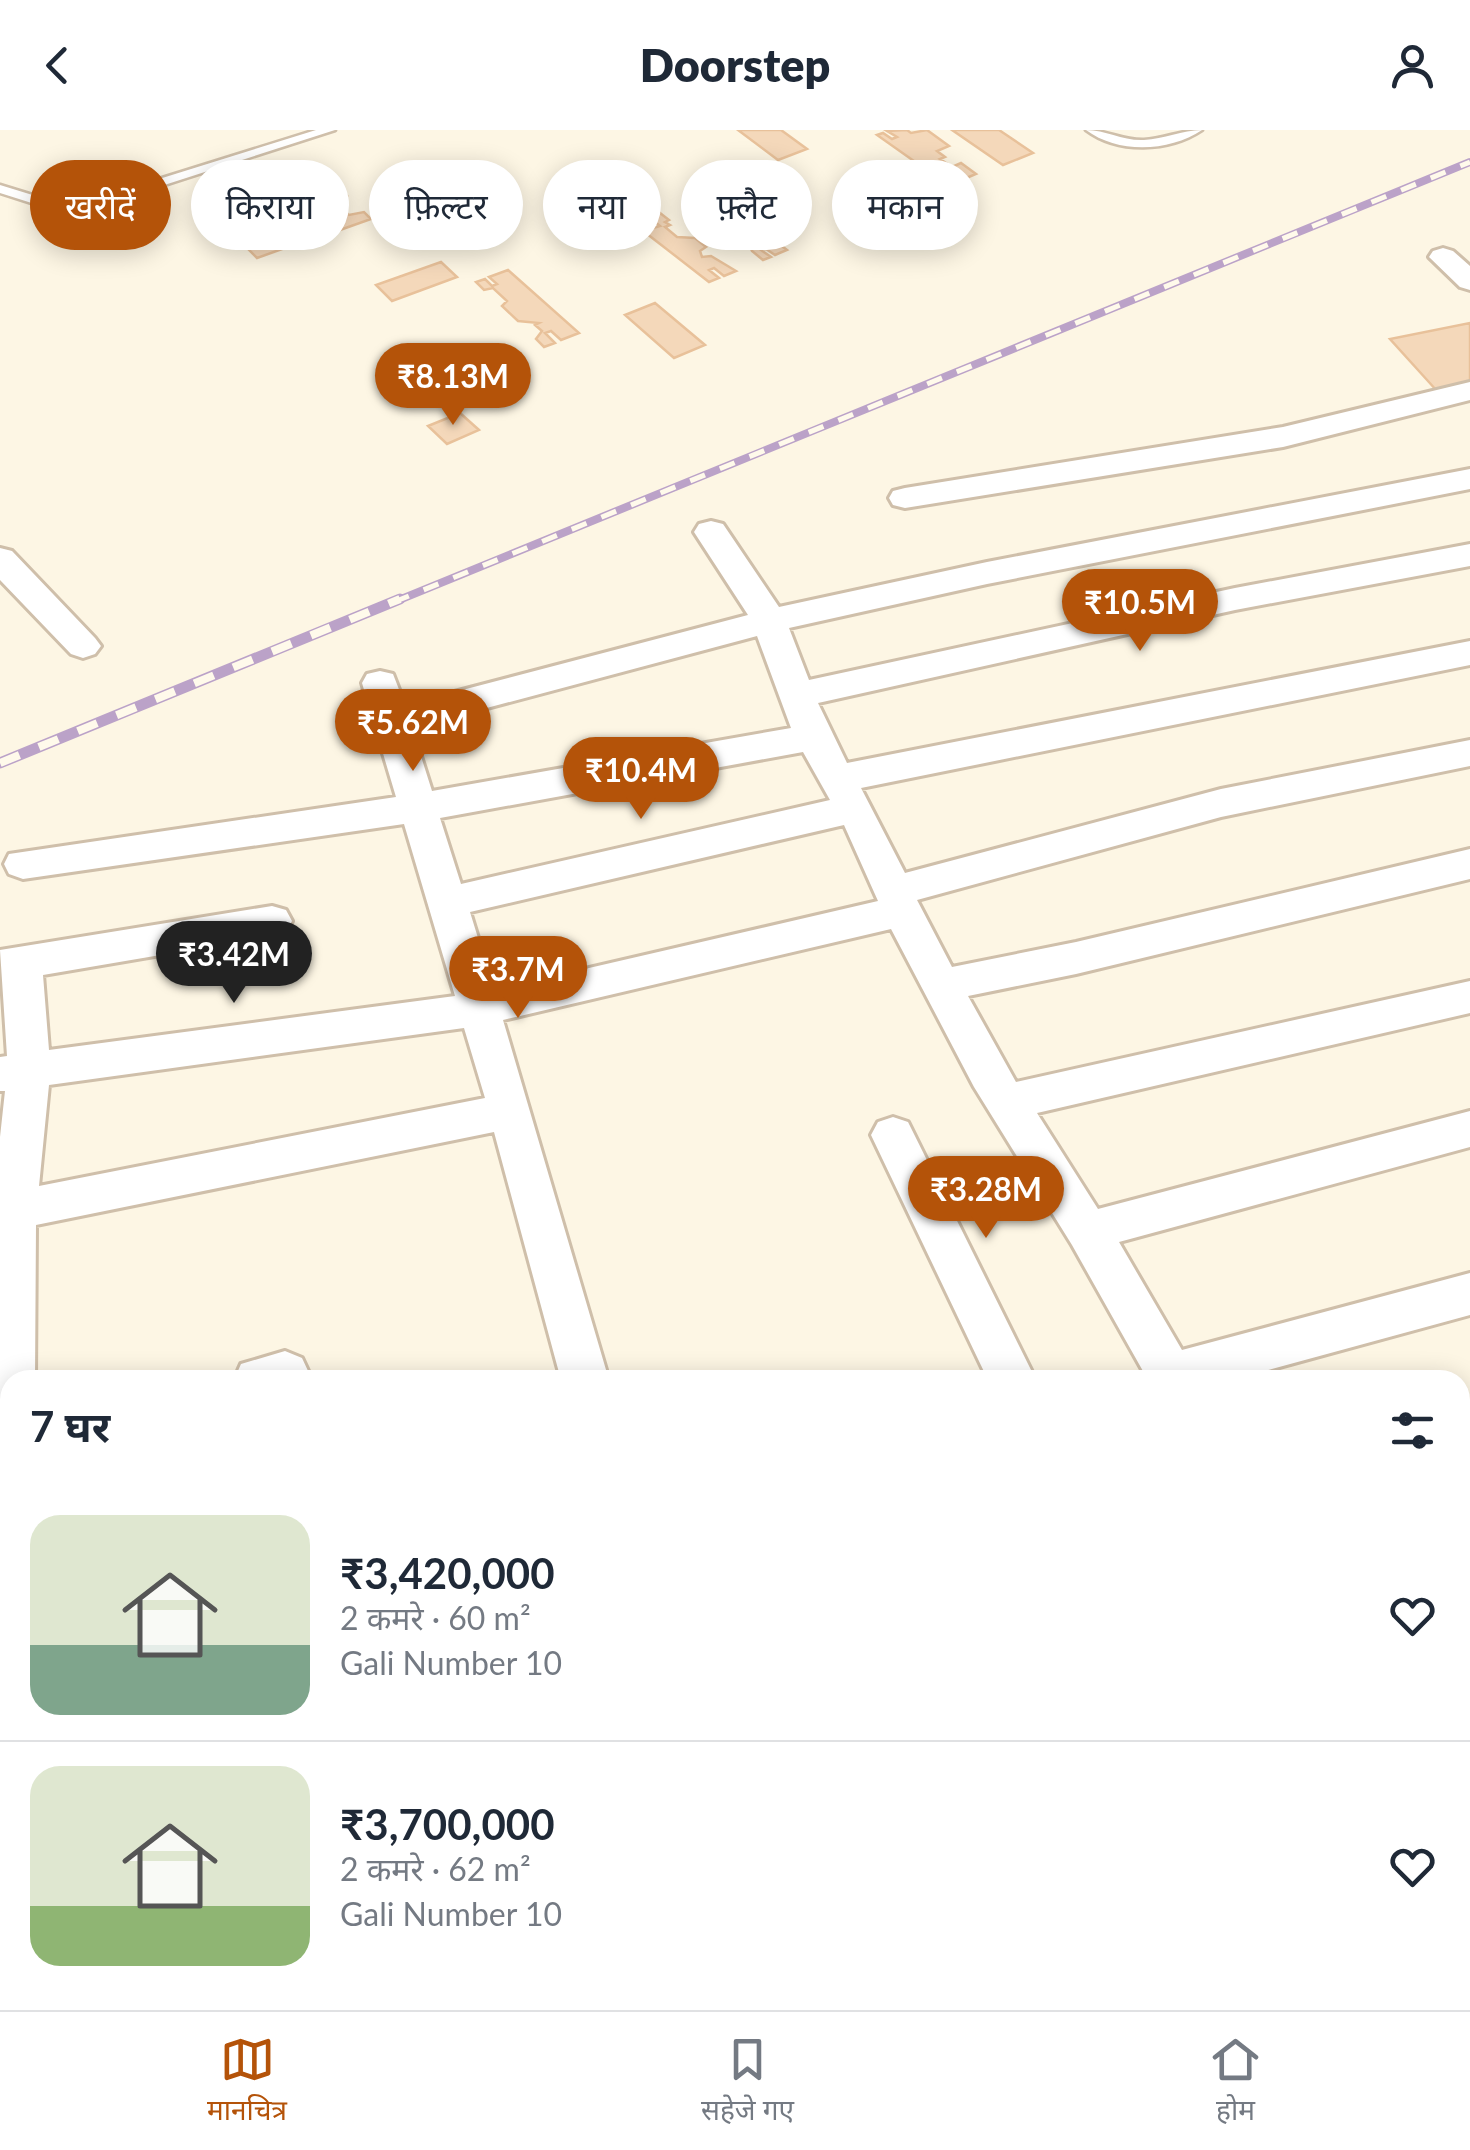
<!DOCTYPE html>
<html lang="hi">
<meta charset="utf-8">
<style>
body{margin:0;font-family:Lato,"Noto Sans Devanagari",sans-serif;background:#f2f2f3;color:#1f2937;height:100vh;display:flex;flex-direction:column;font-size:38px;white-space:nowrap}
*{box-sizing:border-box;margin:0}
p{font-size:32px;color:#747a83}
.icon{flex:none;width:55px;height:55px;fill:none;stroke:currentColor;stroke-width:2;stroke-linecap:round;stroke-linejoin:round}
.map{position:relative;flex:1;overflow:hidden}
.side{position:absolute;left:0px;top:1240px;width:1470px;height:640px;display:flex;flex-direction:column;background:#fff;border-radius:30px 30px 0 0;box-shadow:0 5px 25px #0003}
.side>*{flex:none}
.hud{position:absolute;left:30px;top:30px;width:1410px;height:90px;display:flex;gap:20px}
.price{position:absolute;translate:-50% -85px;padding:0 22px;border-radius:35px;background:#b45309;color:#fff;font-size:32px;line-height:65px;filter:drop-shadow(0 2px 5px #0008)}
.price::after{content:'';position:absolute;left:50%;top:60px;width:30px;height:22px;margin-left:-15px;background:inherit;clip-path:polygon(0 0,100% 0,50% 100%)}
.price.on{background:#222;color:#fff}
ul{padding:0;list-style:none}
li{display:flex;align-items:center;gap:30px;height:250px;padding:0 30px}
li+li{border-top:2px solid #e0e1e3}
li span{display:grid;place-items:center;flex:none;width:280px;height:200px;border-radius:30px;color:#555}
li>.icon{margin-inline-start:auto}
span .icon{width:120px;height:120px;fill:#fffc;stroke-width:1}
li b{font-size:42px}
h2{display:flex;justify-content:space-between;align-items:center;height:120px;padding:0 30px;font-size:42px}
.tag{padding:0 35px;border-radius:45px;background:#fff;box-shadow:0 5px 25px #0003;font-size:35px;line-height:90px}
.tag.on{background:#b45309;color:#fff}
header{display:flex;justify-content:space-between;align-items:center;height:130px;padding:0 30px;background:#fff;font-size:45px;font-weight:800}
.menu{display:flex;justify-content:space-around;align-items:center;height:140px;border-top:2px solid #e0e1e3;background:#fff;font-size:28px;color:#747a83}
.menu a{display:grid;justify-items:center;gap:5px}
.menu .on{color:#b45309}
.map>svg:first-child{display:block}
</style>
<header><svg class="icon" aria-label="back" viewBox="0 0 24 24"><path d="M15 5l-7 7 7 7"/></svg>Doorstep<svg class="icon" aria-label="person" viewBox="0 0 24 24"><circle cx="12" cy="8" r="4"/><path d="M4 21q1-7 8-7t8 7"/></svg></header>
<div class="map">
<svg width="1470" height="1880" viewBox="0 0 1470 1880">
<rect width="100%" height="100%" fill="#fdf6e4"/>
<!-- building -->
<path fill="#f4d8ba" stroke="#e8c19a" stroke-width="2.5" d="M738 0H781L807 19 778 30Z
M907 0 911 3 927 0 949 16 937 21 945 27 940 29 952 37 961 33 976 44 964 49 955 43 951 45 959 51 948 55 877 5 883 3 892 9 897 7 887 1Z
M952 0H999L1033 23 1003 35Z
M312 33 319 40 305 44 319 57 333 53 347 66 337 75 349 85 364 82 371 89 340 100 281 43Z
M226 60 285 118 257 128 199 69Z
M710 62 787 120 775 125 766 119 761 120 771 127 763 130 752 121 749 114 753 112 743 105 732 109 715 96 718 93 712 86 717 84 713 81H696L686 73 694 70 709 78 698 69Z
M660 83 669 90 665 92 670 95 665 97 677 107 695 108 706 117 700 121 702 127 711 126 736 141 724 146 714 138 709 140 719 148 709 152 633 93 643 89 653 98 660 96 649 87Z
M441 132 457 147 392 171 376 155Z
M508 140 579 203 561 210 551 201 545 203 555 213 544 217 536 209 542 201 535 195 539 193 518 191 502 176 507 171 493 158 484 160 476 152 485 149 492 156 497 154 489 147Z
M655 173 705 215 674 228 625 185Z
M1470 193V254L1437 261 1390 209Z
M460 283 479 300 447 314 428 296Z"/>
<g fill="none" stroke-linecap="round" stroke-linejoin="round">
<defs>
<path id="lane" d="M316 0H335L96 77 38 75 0 63V55L39 67 95 69Z
M1086 0C1106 0 1123 11 1144 10 1164 9 1182 0 1202 0 1169 22 1118 24 1086 0Z"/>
<path id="street" d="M1443 118 1453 121 1470 136V160L1460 157 1429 127 1433 121Z
M1470 252V270L1283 317 905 378 893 375 889 368 893 361 905 358 1283 297Z
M1470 339V359L987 454 789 498 809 550 1235 458 1470 414V436L1235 480 818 573 847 633 1470 511V535L861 658 905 743 1221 659 1470 610V636L1221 687 917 770 952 837 1076 812 1470 719V749L1076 844 968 866 1016 952 1470 851V883L1037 983 1098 1079 1470 981V1017L1119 1112 1182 1220 1470 1143V1185L1232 1250H1148L1072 1115 974 957 891 799 503 890 609 1250H561L494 1002 36 1095 35 1250H10V1542L0 1538V1007L5 961H0V927L7 926 0 820 272 776 286 780 292 791 286 802 272 806 43 845 49 920 455 866 404 694 23 749 9 744 4 734 9 724 396 667 362 553 367 544 380 541 393 544 405 575 748 485 694 402 699 394 711 391 723 394 779 477 987 432ZM757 506 791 598 432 661 412 598ZM803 622 830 670 461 754 440 688ZM844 695 878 771 494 860 470 782ZM464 898 485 968 39 1056 49 955Z
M0 418 12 421 95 508 101 516 95 524 83 528 71 524 0 450Z
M893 987 908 992 1036 1250H988L871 1005 878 992Z
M285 1221 302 1228 309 1243 306 1250H234L241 1234Z
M1470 1359V1407L1460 1410V1362Z
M1470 1561V1615L1460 1617V1563Z
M10 1646V1700L0 1704V1648Z
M1460 1705 1470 1709V1779L1460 1775Z
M727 1870H806L802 1880H723Z
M1282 1870H1340L1344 1880H1286Z"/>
</defs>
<!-- lane casing -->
<use href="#lane" stroke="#cfbfaa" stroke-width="5"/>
<!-- street casing -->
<use href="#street" stroke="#cfbfaa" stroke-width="6"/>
<!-- lane -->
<use href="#lane" fill="#fff" fill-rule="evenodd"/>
<!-- street -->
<use href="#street" fill="#fff" fill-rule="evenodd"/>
<defs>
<path id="rail-far1" d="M394 472 1470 32"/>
<path id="rail" d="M0 633 400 469"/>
</defs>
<!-- rail-far1 casing -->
<use href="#rail-far1" stroke="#bba2c8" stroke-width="8"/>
<!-- rail casing -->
<use href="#rail" stroke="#bba2c8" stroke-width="11"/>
<!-- rail-far1 -->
<use href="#rail-far1" stroke="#fffaeb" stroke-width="5" stroke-dasharray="16" stroke-linecap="butt"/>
<!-- rail -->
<use href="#rail" stroke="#fffaeb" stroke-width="8" stroke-dasharray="21" stroke-linecap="butt"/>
</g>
</svg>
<b class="price" style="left:453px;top:298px">₹8.13M</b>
<b class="price" style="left:1140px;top:524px">₹10.5M</b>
<b class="price" style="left:413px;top:644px">₹5.62M</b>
<b class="price" style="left:641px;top:692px">₹10.4M</b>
<b class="price on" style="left:234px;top:876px">₹3.42M</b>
<b class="price" style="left:518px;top:891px">₹3.7M</b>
<b class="price" style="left:986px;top:1111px">₹3.28M</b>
<div class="hud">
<a class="tag on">खरीदें</a>
<a class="tag">किराया</a>
<a class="tag">फ़िल्टर</a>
<a class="tag">नया</a>
<a class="tag">फ़्लैट</a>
<a class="tag">मकान</a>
</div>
<section class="side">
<h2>7 घर<svg class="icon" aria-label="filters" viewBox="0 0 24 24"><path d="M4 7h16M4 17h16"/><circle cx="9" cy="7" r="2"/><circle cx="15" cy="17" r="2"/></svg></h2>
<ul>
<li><span style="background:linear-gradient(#dfe7d0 65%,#7fa58c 0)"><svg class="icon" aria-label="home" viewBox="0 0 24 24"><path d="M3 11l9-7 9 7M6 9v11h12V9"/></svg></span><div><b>₹3,420,000</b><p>2 कमरे · 60 m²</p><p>Gali Number 10</p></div><svg class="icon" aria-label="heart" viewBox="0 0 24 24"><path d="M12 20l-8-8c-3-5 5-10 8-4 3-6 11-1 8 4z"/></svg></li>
<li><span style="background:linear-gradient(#dfe7d0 70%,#8fb573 0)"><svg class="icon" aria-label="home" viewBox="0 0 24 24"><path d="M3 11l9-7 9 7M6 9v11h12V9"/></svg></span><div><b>₹3,700,000</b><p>2 कमरे · 62 m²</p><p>Gali Number 10</p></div><svg class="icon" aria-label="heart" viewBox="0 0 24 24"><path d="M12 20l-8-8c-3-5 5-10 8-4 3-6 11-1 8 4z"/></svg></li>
</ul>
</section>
</div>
<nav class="menu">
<a class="on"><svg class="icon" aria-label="map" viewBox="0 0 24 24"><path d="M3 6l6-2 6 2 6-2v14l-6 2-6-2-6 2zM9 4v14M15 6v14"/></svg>मानचित्र</a>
<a><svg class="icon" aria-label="saved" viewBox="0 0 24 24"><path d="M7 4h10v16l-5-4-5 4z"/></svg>सहेजे गए</a>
<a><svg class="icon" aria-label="home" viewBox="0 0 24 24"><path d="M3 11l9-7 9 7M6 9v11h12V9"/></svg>होम</a>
</nav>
